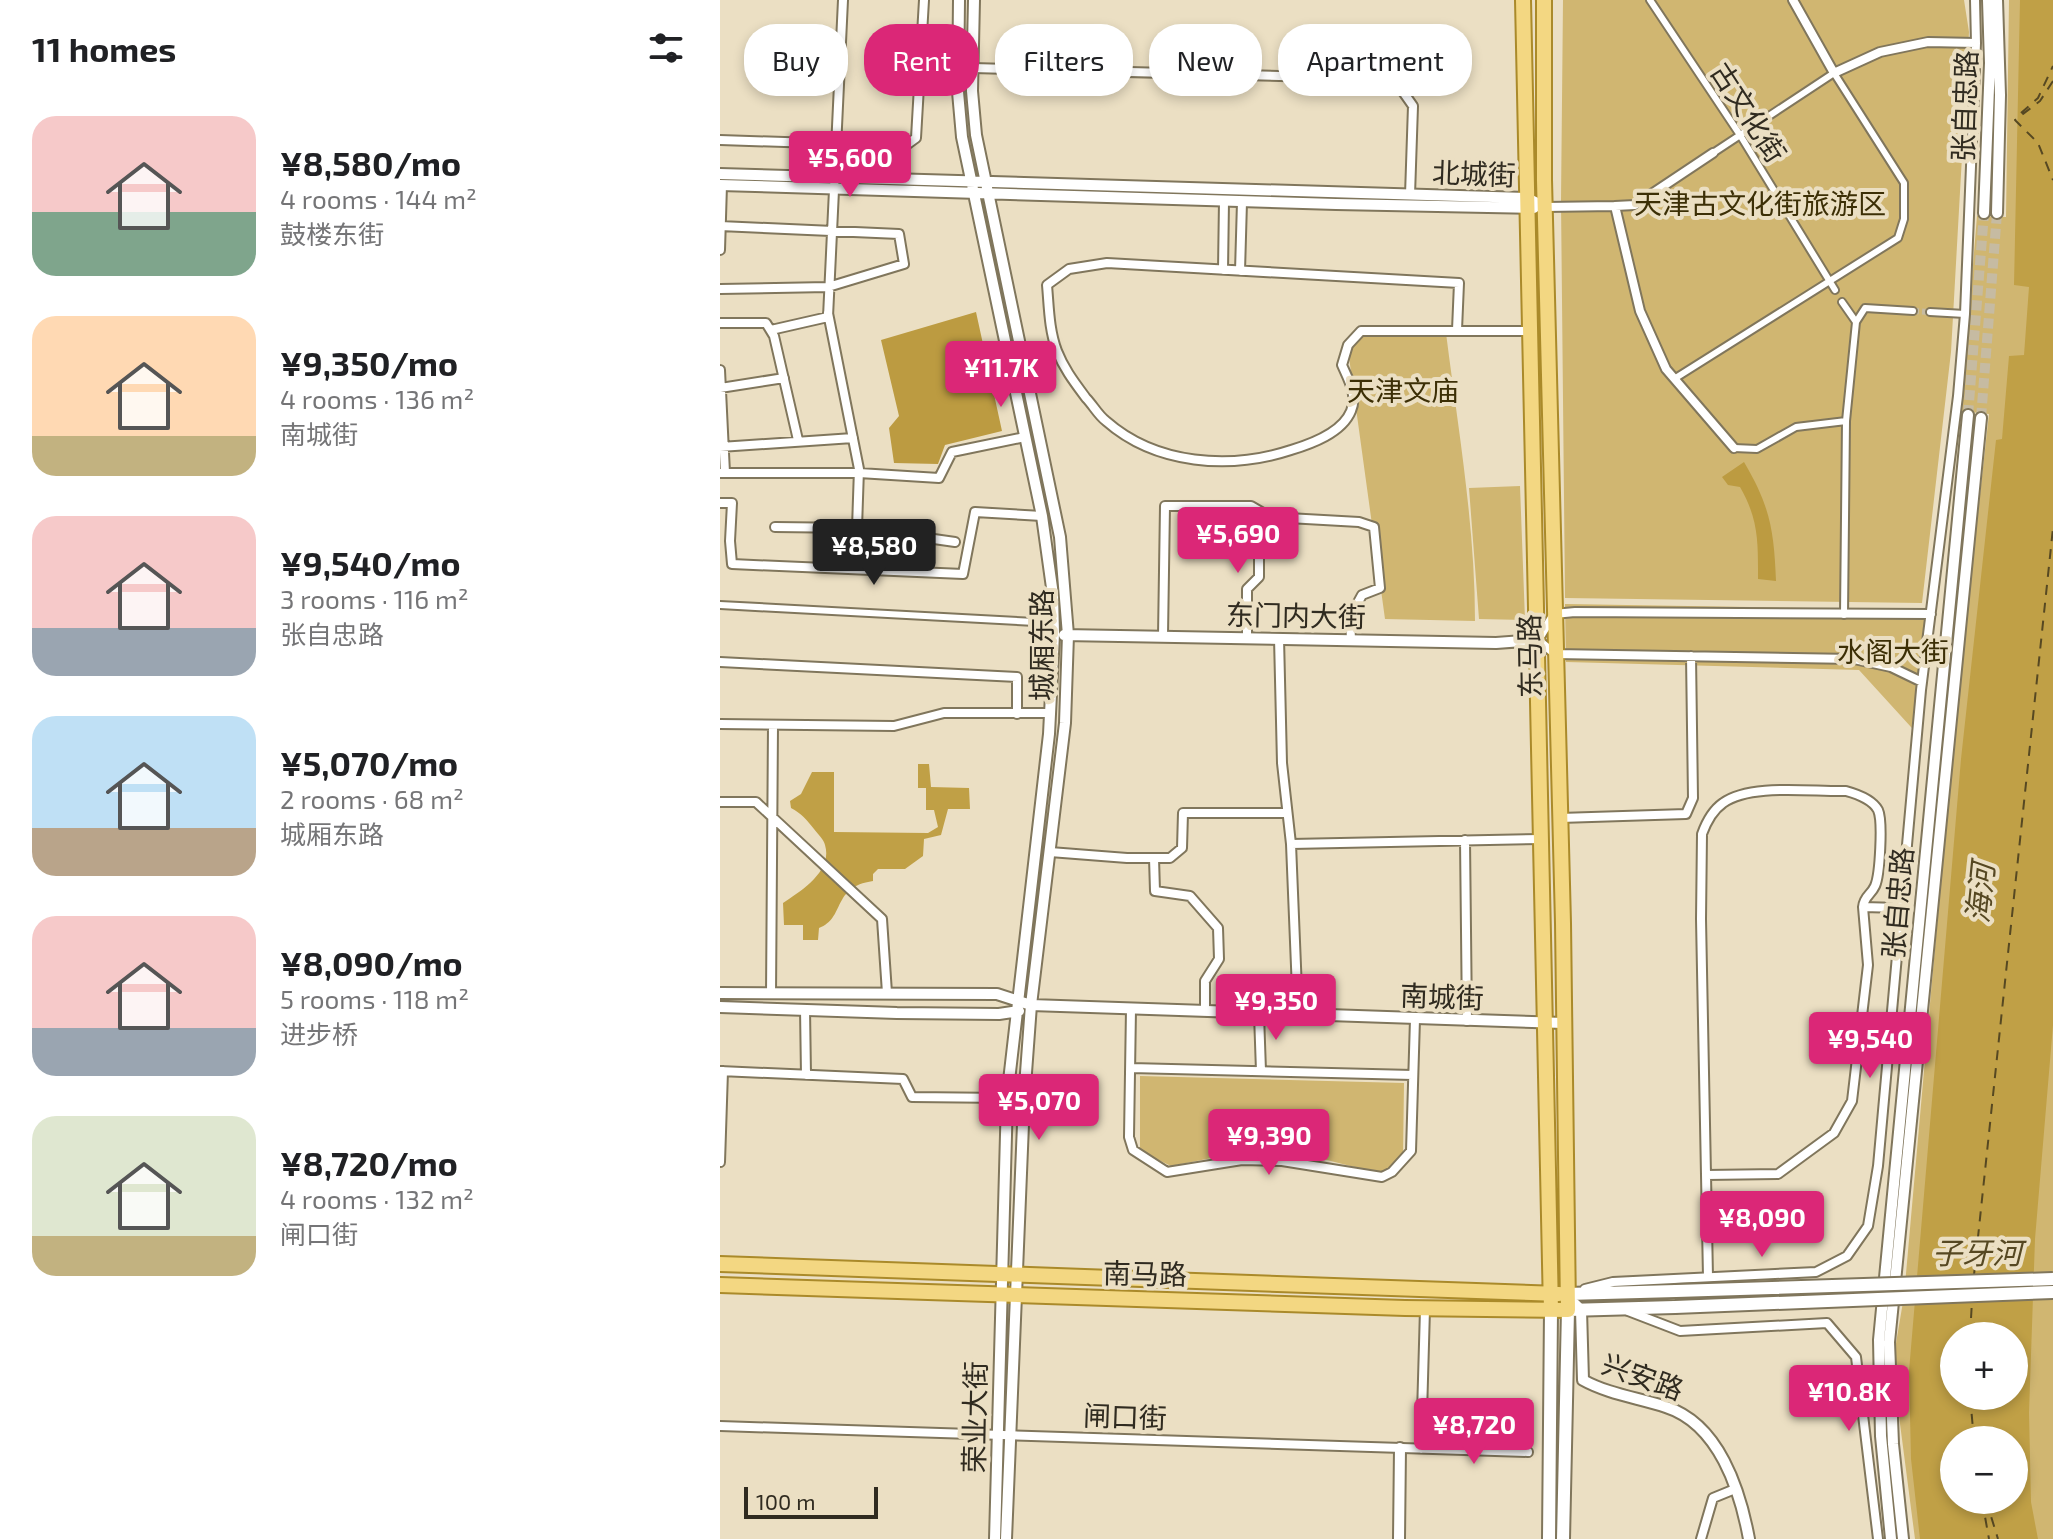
<!DOCTYPE html>
<meta charset="utf-8">
<style>
body{margin:0;font-family:"Exo 2","Noto Sans SC",sans-serif;background:#f2f2f2;color:#202124;height:100vh;display:flex;flex-direction:column;font-size:30px;white-space:nowrap}
*{box-sizing:border-box;margin:0}
p{font-size:26px;color:#757577}
.icon{flex:none;width:44px;height:44px;fill:none;stroke:currentColor;stroke-width:2;stroke-linecap:round;stroke-linejoin:round}
.map{position:relative;flex:1;overflow:hidden}
.sheet{display:flex;flex-direction:column;background:#fff;width:720px}
.sheet>*{flex:none}
.top-card{position:absolute;left:24px;top:24px;width:760px;height:72px;display:flex;gap:16px}
.fabs{position:absolute;left:1220px;top:1322px;display:grid;gap:16px}
.fabs a{display:grid;place-items:center;width:88px;height:88px;border-radius:50%;background:#fff;box-shadow:0 4px 12px #0003;font-size:40px}
.scale{position:absolute;left:24px;bottom:20px;width:134px;box-sizing:border-box;padding-left:8px;border:4px solid #302b20;border-top:0;font-size:22px;line-height:28px;white-space:nowrap;color:#302b20;-webkit-text-stroke:6px #ebdfc3;paint-order:stroke}
.price{position:absolute;translate:-50% -68px;padding:0 18px;border-radius:8px;background:#db2777;color:#fff;font-size:26px;line-height:52px;filter:drop-shadow(0 2px 4px #0008)}
.price::after{content:'';position:absolute;left:50%;top:48px;width:24px;height:18px;margin-left:-12px;background:inherit;clip-path:polygon(0 0,100% 0,50% 100%)}
.price.current{background:#222;color:#fff}
ul{padding:0;list-style:none}
li{display:flex;align-items:center;gap:24px;height:200px;padding:0 32px}
li span{display:grid;place-items:center;flex:none;width:224px;height:160px;border-radius:24px;color:#555}
li>.icon{margin-inline-start:auto}
span .icon{width:96px;height:96px;fill:#fffc;stroke-width:1}
li b{font-size:34px}
h2{display:flex;justify-content:space-between;align-items:center;height:96px;padding:0 32px;font-size:34px}
.tag{padding:0 28px;border-radius:32px;background:#fff;box-shadow:0 4px 12px #0003;font-size:28px;line-height:72px}
.tag.current{background:#db2777;color:#fff}
main{display:flex;flex:1;min-height:0}
.map>svg:first-child{display:block}
</style>
<main>
<section class="sheet">
<h2>11 homes<svg class="icon" aria-label="filters" viewBox="0 0 24 24"><path d="M4 7h16M4 17h16"/><circle cx="9" cy="7" r="2"/><circle cx="15" cy="17" r="2"/></svg></h2>
<ul>
<li><span style="background:linear-gradient(#f6c9c9 60%,#7fa58c 0)"><svg class="icon" aria-label="home" viewBox="0 0 24 24"><path d="M3 11l9-7 9 7M6 9v11h12V9"/></svg></span><div><b>¥8,580/mo</b><p>4 rooms · 144 m²</p><p>鼓楼东街</p></div></li>
<li><span style="background:linear-gradient(#ffd9b3 75%,#c2b280 0)"><svg class="icon" aria-label="home" viewBox="0 0 24 24"><path d="M3 11l9-7 9 7M6 9v11h12V9"/></svg></span><div><b>¥9,350/mo</b><p>4 rooms · 136 m²</p><p>南城街</p></div></li>
<li><span style="background:linear-gradient(#f6c9c9 70%,#9aa5b1 0)"><svg class="icon" aria-label="home" viewBox="0 0 24 24"><path d="M3 11l9-7 9 7M6 9v11h12V9"/></svg></span><div><b>¥9,540/mo</b><p>3 rooms · 116 m²</p><p>张自忠路</p></div></li>
<li><span style="background:linear-gradient(#bfe0f5 70%,#b9a48a 0)"><svg class="icon" aria-label="home" viewBox="0 0 24 24"><path d="M3 11l9-7 9 7M6 9v11h12V9"/></svg></span><div><b>¥5,070/mo</b><p>2 rooms · 68 m²</p><p>城厢东路</p></div></li>
<li><span style="background:linear-gradient(#f6c9c9 70%,#9aa5b1 0)"><svg class="icon" aria-label="home" viewBox="0 0 24 24"><path d="M3 11l9-7 9 7M6 9v11h12V9"/></svg></span><div><b>¥8,090/mo</b><p>5 rooms · 118 m²</p><p>进步桥</p></div></li>
<li><span style="background:linear-gradient(#dfe7d0 75%,#c2b280 0)"><svg class="icon" aria-label="home" viewBox="0 0 24 24"><path d="M3 11l9-7 9 7M6 9v11h12V9"/></svg></span><div><b>¥8,720/mo</b><p>4 rooms · 132 m²</p><p>闸口街</p></div></li>
</ul>
</section>
<div class="map">
<svg width="1333" height="1539" viewBox="0 0 1333 1539">
<rect width="100%" height="100%" fill="#ebdfc3"/>
<!-- green -->
<path fill="#d0b671" fill-rule="evenodd" d="M843 0H1244L1249 32 1231 352 1202 603 845 598 841 201Z
M1289 0H1333V1539H1195L1176 1393V1343L1184 1296 1237 700 1269 414 1241 411 1257 216 1286 217ZM1234 1336H1294V1396H1234ZM1234 1440H1294V1500H1234Z
M643 333H726C738 428 755 525 755 621L665 619 628 350Z
M800 486 805 620 759 619 749 488Z
M845 604 1216 610 1201 738 1139 670 846 662Z
M420 1076 684 1083 683 1157 662 1174 599 1158 517 1153 451 1166 420 1151Z"/>
<!-- forest -->
<path fill="#bc9b41" d="M256 312 282 431 225 445 218 464 174 463 169 428 179 416 161 340Z
M1024 462C1050 506 1054 530 1056 581L1038 579C1038 543 1039 520 1020 487L1008 485 1002 477Z"/>
<!-- water -->
<path fill="#c0a046" fill-rule="evenodd" d="M1300 0H1333V1025L1315 1239 1309 1413 1311 1502 1318 1539H1200L1191 1459 1189 1371 1241 759 1276 440 1282 439 1289 356 1304 355 1309 287 1294 285ZM1234 1336H1294V1396H1234ZM1234 1440H1294V1500H1234Z
M198 764H209L211 787 249 788 250 809H228L221 835 204 839 203 856 185 869H158L153 874V881C111 887 126 918 99 928L98 940H83V925H64L63 903C81 891 113 871 105 845 104 840 98 834 94 829 87 820 81 813 71 808L70 801 81 794 92 772H114V832L208 833 218 827 214 810H206V788H198Z"/>
<g fill="none" stroke-linecap="round" stroke-linejoin="round">
<!-- ferry -->
<path stroke="#564822" stroke-width="2" stroke-dasharray="10 8" stroke-linecap="butt" d="M1333 81 1320 101 1295 120 1318 143 1333 180
M1301 113 1318 98 1333 66
M1254 1275 1333 528
M1250 1336 1252 1301
M1250 1396 1254 1440
M1262 1500 1269 1539
M1266 1500 1278 1539"/>
<!-- pedestrian-tunnel -->
<path stroke="#c6bba2" stroke-width="6" stroke-dasharray="6 3" stroke-linecap="butt" d="M1193 311 1210 312"/>
<!-- tertiary-tunnel -->
<path stroke="#c6bba2" stroke-width="10" stroke-dasharray="10 5" stroke-linecap="butt" d="M1248 415 1264 213
M1261 418 1277 213"/>
<defs>
<path id="pedestrian" d="M930 0 1020 135 1115 290
M1122 302 1136 322 1126 421 1124 615
M1210 312 1245 314
M1136 322 1145 308 1193 311
M954 379 1178 238 1184 219V183L1114 73 993 153
M1014 448 1037 449 1076 427 1126 421
M0 605 334 623"/>
<path id="minor" d="M1073 0 1114 73 1160 52 1208 42 1256 43
M200 64H238
M253 68 674 79 693 106 690 195
M0 140 185 146 196 138 204 0
M895 206 915 205 993 153
M825 207 895 206 920 311 946 369 1014 448
M0 226 179 234 184 264 108 287 0 289
M0 250 2 185
M503 270 504 201
M520 271 522 202
M108 313 139 469 137 528
M0 323H46L54 336 78 440
M51 330 108 317 123 0
M737 330 739 283 387 263 349 269 327 285C329 307 329 330 337 351 344 369 355 383 366 398 373 405 378 415 386 421 436 465 510 470 571 450 591 444 622 433 631 411 638 395 628 379 622 365L628 345 641 331H810
M0 370 5 473
M0 388 64 378
M0 447 133 438
M0 473H139L219 478 232 452 305 437
M0 503H12L10 541 12 564 243 574 255 512 322 516
M55 527 137 528 235 542
M443 636 445 506H531L550 517 639 522 654 527 660 588 642 595 630 617 631 640
M527 638V589L539 577V548L549 538 550 517
M559 638 562 763 571 844 578 1015
M0 662 297 677V714
M1202 682 1171 667 1134 659 835 654 818 640 834 614 855 612 1211 614
M0 724 174 726 224 713H330
M0 802H36L162 919 167 993
M840 818 966 814 973 798 971 656
M745 840 747 1021
M571 844 822 839
M330 852 407 858H450L462 848 463 813H567
M434 858 435 891 470 896 498 928 499 959 485 981V1011
M1143 907 1180 908
M51 994 53 726
M85 1009 86 1075
M411 1009 409 1137 413 1150 447 1172 522 1160 562 1161 662 1177 672 1172 691 1151 695 1019
M539 1014 541 1071
M411 1068 693 1075
M0 1071 183 1079 192 1097 287 1098
M0 1162 3 1071
M986 1175 1058 1174 1114 1133 1132 1101 1148 965 1143 907C1144 896 1151 895 1155 886 1160 875 1163 821 1158 810 1152 799 1137 794 1126 791 1092 792 1030 783 1003 803 993 810 986 823 982 834L981 919 988 1277
M865 1289 893 1282 1096 1272 1127 1256 1148 1226 1158 1166 1201 690 1238 396 1245 314 1256 43 1255 0
M908 1311 960 1331 1107 1323 1136 1357 1158 1539
M0 1426 808 1452
M701 1449 705 1309
M981 1539 993 1498 1015 1489"/>
<path id="tertiary" d="M239 0 238 92 242 137 322 516 333 595 334 634 329 734 287 1098 275 1539
M254 0 252 91 256 135 340 537 348 635 345 723 311 1005 304 1100 286 1539
M0 174 807 198 825 207
M0 185 616 204 814 208
M1264 213 1270 63 1268 0
M1277 213 1280 95 1277 0
M344 635 776 643 818 640
M0 993 277 994 311 1005 844 1023
M0 1007 177 1013 279 1014 299 1011
M855 1304 861 1310 863 1380C888 1394 919 1398 946 1407 999 1424 1020 1490 1029 1539
M679 1539 680 1448
M1171 1539 1161 1436 1159 1340 1248 415
M1183 1539 1173 1444 1169 1342 1261 418"/>
<path id="secondary" d="M847 1294 956 1291
M829 1539 831 1310
M843 1539 848 1310 955 1307"/>
<path id="primary" d="M803 0 831 1310
M0 1264 839 1294
M0 1285 685 1308 848 1310 843 923 824 180V0"/>
</defs>
<!-- pedestrian casing -->
<use href="#pedestrian" stroke="#80765c" stroke-width="10"/>
<!-- minor casing -->
<use href="#minor" stroke="#80765c" stroke-width="12"/>
<!-- tertiary casing -->
<use href="#tertiary" stroke="#80765c" stroke-width="14"/>
<!-- secondary casing -->
<use href="#secondary" stroke="#80765c" stroke-width="16"/>
<!-- primary casing -->
<use href="#primary" stroke="#aa8a2a" stroke-width="18"/>
<!-- pedestrian -->
<use href="#pedestrian" stroke="#fff" stroke-width="6"/>
<!-- minor -->
<use href="#minor" stroke="#fff" stroke-width="8"/>
<!-- tertiary -->
<use href="#tertiary" stroke="#fff" stroke-width="10"/>
<!-- secondary -->
<use href="#secondary" stroke="#fff" stroke-width="12"/>
<!-- primary -->
<use href="#primary" stroke="#f3d782" stroke-width="14"/>
<defs>
<path id="secondary-bridge" d="M956 1291 1333 1279
M955 1307 1333 1292"/>
</defs>
<!-- secondary-bridge casing -->
<use href="#secondary-bridge" stroke="#80765c" stroke-width="16" stroke-linecap="butt"/>
<!-- secondary-bridge -->
<use href="#secondary-bridge" stroke="#fff" stroke-width="12"/>
</g>
<g text-anchor="middle" dominant-baseline="central" stroke-width="8" stroke-linejoin="round" paint-order="stroke">
<!-- street labels -->
<g font-size="28" fill="#302b20" stroke="#ebdfc3">
<text transform="translate(1244 106) rotate(-88)">张自忠路</text>
<text transform="translate(1029 112) rotate(57)">古文化街</text>
<text transform="translate(754 173) rotate(2)">北城街</text>
<text transform="translate(576 615) rotate(1)">东门内大街</text>
<text transform="translate(321 645) rotate(-90)">城厢东路</text>
<text transform="translate(809 656) rotate(-91)">东马路</text>
<text transform="translate(1177 903) rotate(-85)">张自忠路</text>
<text transform="translate(722 996) rotate(2)">南城街</text>
<text transform="translate(425 1273) rotate(1)">南马路</text>
<text transform="translate(923 1376) rotate(20)">兴安路</text>
<text transform="translate(405 1416) rotate(2)">闸口街</text>
<text transform="translate(254 1417) rotate(-89)">荣业大街</text>
</g>
<!-- park labels -->
<g font-size="28" fill="#3c2f06" stroke="#ebdfc3">
<text x="1040" y="203">天津古文化街旅游区</text>
<text x="683" y="390">天津文庙</text>
<text x="1173" y="651">水阁大街</text>
</g>
<!-- water labels -->
<g font-size="30" font-style="italic" fill="#564822" stroke="#ebdfc3">
<text transform="translate(1259 893) rotate(-84)">海河</text>
<text x="1257" y="1252">子牙河</text>
</g>
</g>
</svg>
<div class="fabs">
<a>+</a>
<a>−</a>
</div>
<div class="scale">100 m</div>
<b class="price" style="left:130px;top:199px">¥5,600</b>
<b class="price" style="left:281px;top:409px">¥11.7K</b>
<b class="price" style="left:518px;top:575px">¥5,690</b>
<b class="price current" style="left:154px;top:587px">¥8,580</b>
<b class="price" style="left:556px;top:1042px">¥9,350</b>
<b class="price" style="left:1150px;top:1080px">¥9,540</b>
<b class="price" style="left:319px;top:1142px">¥5,070</b>
<b class="price" style="left:549px;top:1177px">¥9,390</b>
<b class="price" style="left:1042px;top:1259px">¥8,090</b>
<b class="price" style="left:1129px;top:1433px">¥10.8K</b>
<b class="price" style="left:754px;top:1466px">¥8,720</b>
<div class="top-card">
<a class="tag">Buy</a>
<a class="tag current">Rent</a>
<a class="tag">Filters</a>
<a class="tag">New</a>
<a class="tag">Apartment</a>
</div>
</div>
</main>
